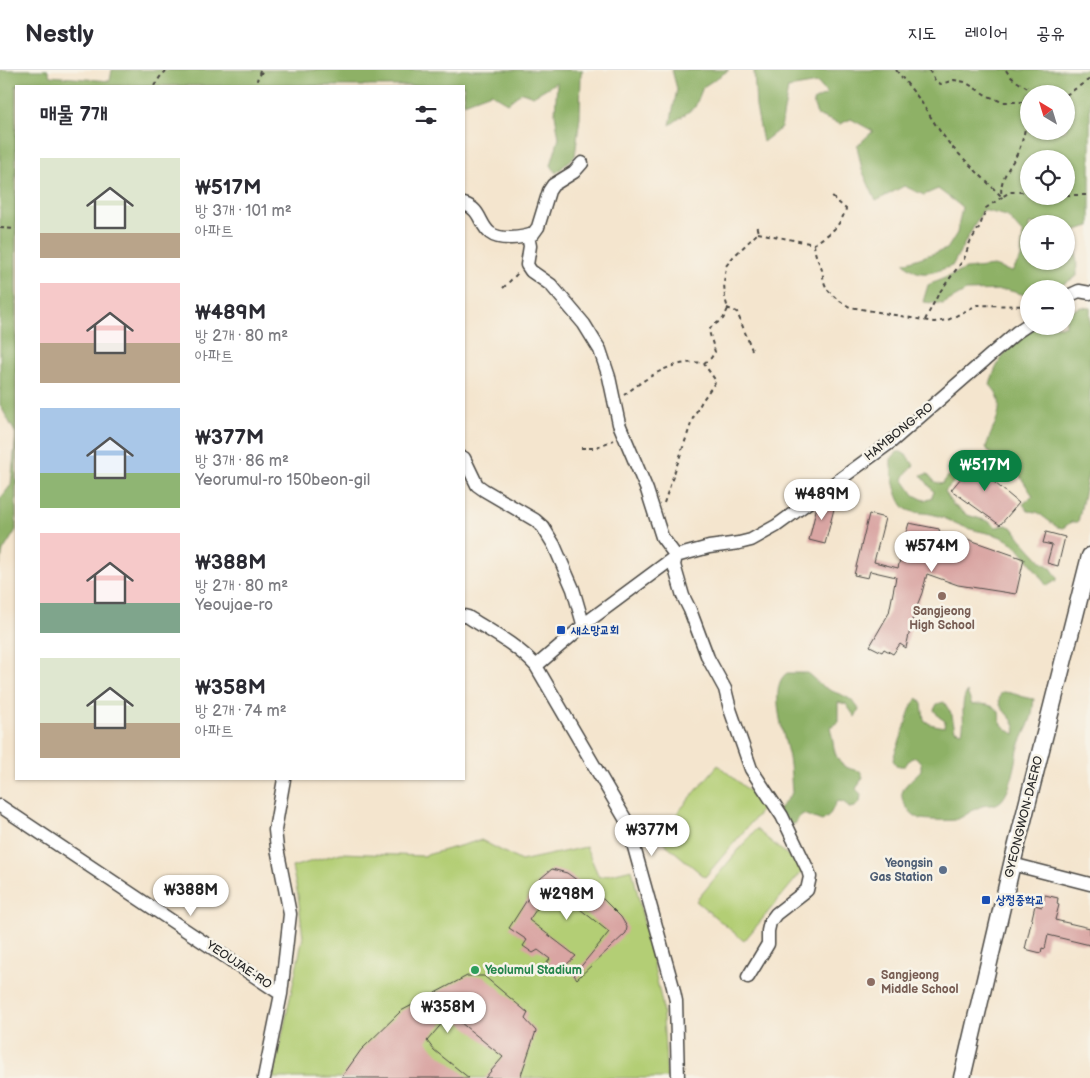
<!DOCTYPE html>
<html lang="ko">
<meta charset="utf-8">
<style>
body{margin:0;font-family:"Balsamiq Sans","Poor Story",sans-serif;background:#f2f2f3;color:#2b2b33;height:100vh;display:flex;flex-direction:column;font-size:19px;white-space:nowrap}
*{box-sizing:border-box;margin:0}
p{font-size:16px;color:#7c7c81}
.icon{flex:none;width:28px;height:28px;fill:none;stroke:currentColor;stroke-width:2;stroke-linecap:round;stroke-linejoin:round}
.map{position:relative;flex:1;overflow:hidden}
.side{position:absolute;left:15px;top:15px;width:450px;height:695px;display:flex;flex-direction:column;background:#fff;border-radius:0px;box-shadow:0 1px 4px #0004}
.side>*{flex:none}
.needle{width:32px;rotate:322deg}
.fabs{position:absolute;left:1020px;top:15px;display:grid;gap:10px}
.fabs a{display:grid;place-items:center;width:55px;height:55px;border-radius:50%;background:#fff;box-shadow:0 1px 4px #0004;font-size:25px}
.price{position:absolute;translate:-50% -42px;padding:0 11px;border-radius:18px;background:#fff;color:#222;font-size:16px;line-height:32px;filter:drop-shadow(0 1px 2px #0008)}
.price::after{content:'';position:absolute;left:50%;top:30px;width:15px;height:11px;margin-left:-8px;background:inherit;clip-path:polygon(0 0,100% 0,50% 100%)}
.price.active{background:#0b8043;color:#fff}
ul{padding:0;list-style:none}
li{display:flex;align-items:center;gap:15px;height:125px;padding:0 25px}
li span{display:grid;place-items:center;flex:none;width:140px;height:100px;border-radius:0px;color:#555}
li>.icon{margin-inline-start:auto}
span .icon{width:60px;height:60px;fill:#fffc;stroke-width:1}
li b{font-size:21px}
h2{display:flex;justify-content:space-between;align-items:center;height:60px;padding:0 25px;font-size:21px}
header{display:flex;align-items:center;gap:30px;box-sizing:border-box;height:70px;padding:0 25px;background:#fff;border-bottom:1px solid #e1e1e2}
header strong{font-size:24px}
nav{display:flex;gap:28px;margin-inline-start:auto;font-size:18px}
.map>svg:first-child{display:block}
</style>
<header>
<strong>Nestly</strong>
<nav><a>지도</a><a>레이어</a><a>공유</a></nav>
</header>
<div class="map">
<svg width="1090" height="1008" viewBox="0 0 1090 1008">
<rect width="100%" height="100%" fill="#f7f3e8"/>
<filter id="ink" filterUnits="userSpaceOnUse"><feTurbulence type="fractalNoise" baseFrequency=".02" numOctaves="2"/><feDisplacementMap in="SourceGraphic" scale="10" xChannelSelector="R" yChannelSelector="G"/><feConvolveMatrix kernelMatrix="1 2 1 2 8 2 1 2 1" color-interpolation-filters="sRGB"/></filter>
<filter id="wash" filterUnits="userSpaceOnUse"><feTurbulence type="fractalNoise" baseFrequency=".0096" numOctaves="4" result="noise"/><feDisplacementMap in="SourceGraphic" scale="20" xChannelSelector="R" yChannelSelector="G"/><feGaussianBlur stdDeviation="1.12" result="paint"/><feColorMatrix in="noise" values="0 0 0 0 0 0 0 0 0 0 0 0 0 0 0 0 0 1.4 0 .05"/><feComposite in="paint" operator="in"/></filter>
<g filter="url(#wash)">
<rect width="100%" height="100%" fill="#f4e5ce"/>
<!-- green -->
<path fill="#b3ce75" stroke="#6f7c50" d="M718 695 766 735 705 807 657 767Z
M756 759 804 799 744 871 696 831Z
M481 770 521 791 586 777 599 807 632 799 662 933 667 1008H273L303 867 298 825 292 797 341 783 423 786Z"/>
<!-- forest -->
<path fill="#8eb166" stroke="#5c6e48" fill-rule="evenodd" d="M0 0H48L50 6 110 11 112 0H583L581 3 580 47 575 86 556 103 551 95 559 68 555 44 557 12 533 26 522 22 508 33 491 23 464 33V16H368L365 15 363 16H16V460L3 481 0 495V429L11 415 16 364 0 335Z
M672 0H729L703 17 695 37 670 55 677 19Z
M754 0H1090V156L1076 160 1077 206 1055 219H1029V226L1007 220 966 221 943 234 923 232 928 215 966 199 994 196 1012 202 1021 188 1023 164 1007 146 983 140 952 196C933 202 920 210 904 193L947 179 957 163 962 137 938 119 924 125 904 116 876 131 862 100 857 76 873 61 851 49 840 54 817 45 813 31 827 24 818 13 788 18 781 58 763 72 756 37ZM1029 24H1066V61H1029ZM1029 89H1066V126H1029ZM1029 154H1066V191H1029Z
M1081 237 1090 238V396L1078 452H1071L1063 458 1057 457 1037 442 1028 441 1023 434 1033 426 1020 406 1015 401 1001 394 990 384 986 377C993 354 1010 334 990 315 996 289 1012 274 1031 256H1066V243Z
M897 382H901L906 385 914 395 905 405 903 409 914 425 924 430 931 429 934 422 921 405 928 404 935 412 942 414 954 399 964 393 968 394 965 400 945 421 952 434 967 445 988 451 996 457 1006 455 1013 458 1020 468 1042 492 1051 498 1057 507V510L1047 516C1034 500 1024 478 1004 468 993 463 979 462 967 458 956 454 946 448 935 445 925 442 915 444 906 439 896 432 890 400 891 389Z
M787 603H807C814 608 819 615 826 618 840 626 849 624 859 639L855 647 846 634 838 632V652L830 657C836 680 831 697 860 701L863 707 856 719 861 724 860 732 855 737 849 738 844 732 837 731 829 746 822 751 803 744 798 748 795 754H786L778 740 792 723C791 711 791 699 789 688 785 668 767 616 787 603Z
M967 622 972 635C980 633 994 634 999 642 1000 645 999 648 1000 651 1002 656 1009 662 1015 664 1020 646 990 640 1002 622 1014 622 1022 628 1034 629 1033 635 1033 642 1031 648 1028 659 1021 668 1018 680 1016 693 1011 720 1002 730 995 737 989 734 982 736 972 739 965 747 955 750 950 751 925 750 921 749 912 746 900 732 902 723 905 713 915 707 921 700V693L916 687 910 689 905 696H897L893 690C895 680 900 672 903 662 908 650 908 637 918 628L922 634 924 650 930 654 944 657 945 651 939 647 934 640 937 634 944 632 952 645 955 660 962 662C966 649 959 635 967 622Z"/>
<g id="blocks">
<!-- building -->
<path fill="#d9a5a3" d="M980 385 997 399 989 408 1019 433 1000 455 951 420Z
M827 429 836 431 825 474 809 470 817 436Z
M869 444 885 448 874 492 898 498 901 486 905 487 909 471 904 470 909 453 939 459 940 463 970 470 1024 489 1016 524 958 515 927 504 922 523 913 546 906 578 900 574 893 584 884 579 882 582 870 576 889 543 896 507 870 501 868 508 854 505Z
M1046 462 1065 467 1058 496 1047 493 1052 475 1043 473Z
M552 799 567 803 603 829 621 847 627 857 626 863 577 909 574 905 609 862 552 817 529 850 576 886 558 902 546 894 550 889 538 880 533 883 523 876 527 870 509 858 541 808Z
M1045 825 1058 828 1057 834 1059 835 1055 850 1090 858V875L1048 865 1045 879 1042 878 1041 883 1025 879 1035 835 1042 837Z
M467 906H484L528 943 525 949 536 961 520 1008H485L503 987 450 944 427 971 434 980 469 1008H341L361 980 401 941Z"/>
</g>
</g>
<g filter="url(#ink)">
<use href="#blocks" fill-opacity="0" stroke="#494743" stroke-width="1"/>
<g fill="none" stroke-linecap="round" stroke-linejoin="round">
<defs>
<path id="minor" d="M464 134C481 139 479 154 490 163 500 171 522 168 533 164L538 157 549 121 553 115 574 102 582 93
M528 166 530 176 527 195 531 201 551 215 584 254 600 280 609 307 619 354 647 420 662 467 676 486 674 495 683 526 690 540 708 588 725 619 730 639 751 699 782 746 808 800 810 807 807 820 776 844 770 852 768 861V874L748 907
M1066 227 1079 221 1090 223
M464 388 477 415 484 420 535 450 543 457 554 475 573 519 584 557
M464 546 468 547C492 562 517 575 536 596L627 752 673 917 676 931 678 1008
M536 596 591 549 676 486 709 477 739 473 751 470 776 456 891 372 1017 262 1029 254
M0 736 281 924 264 1008
M1012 794 1090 814
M281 924 290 844 277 778 275 760 284 709"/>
<path id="major" d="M962 1008 1012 794 1090 486"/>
</defs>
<!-- minor casing -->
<use href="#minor" stroke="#494743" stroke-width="15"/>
<!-- major casing -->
<use href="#major" stroke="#494743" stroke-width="19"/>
<!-- path -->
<path stroke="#494743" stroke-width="2" stroke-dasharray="4 4" stroke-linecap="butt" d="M260 0 257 10 263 0
M896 0 920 30 937 57 951 76 1002 127 1010 122H1029
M929 0 936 12 941 14 954 10 965 12 986 25 1002 32H1029
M1006 0C1013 13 1026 15 1037 24
M154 16 160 7 167 0
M1066 25 1090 9
M1066 125H1090
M0 158 16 159
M758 163 814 174C831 163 839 158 846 139L830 125
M814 174C815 187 818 189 822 200 823 204 823 208 824 212 828 224 839 231 850 237L934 252 948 250 977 235 1029 236
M503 218 519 202
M727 238 737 242 752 280
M925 250 939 223 964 189 970 172 980 156 986 138 1002 127C998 110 1010 98 1017 84 1024 70 1027 53 1026 37L1029 34
M624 325C648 307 672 289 704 293L711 288 715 282 709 261 711 257 723 249 728 239 725 228 724 213 726 196 733 187 758 163 756 154
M581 378H594L614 370
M664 433 693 348 702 331 716 311 704 294"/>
<!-- minor -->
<use href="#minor" stroke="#fff" stroke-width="12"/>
<!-- major -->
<use href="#major" stroke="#fff" stroke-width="16"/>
</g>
</g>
<!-- markers -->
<g fill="#8d6e63" stroke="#f7f3e8" stroke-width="2">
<circle cx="942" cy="526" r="5"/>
<circle cx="871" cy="912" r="5"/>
</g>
<g fill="#1a4fb4" stroke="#f7f3e8" stroke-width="2">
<rect x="556" y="555" width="10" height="10" rx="2.5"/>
<rect x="981" y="825" width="10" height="10" rx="2.5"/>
</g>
<circle fill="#5c6f8a" stroke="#f7f3e8" stroke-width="2" cx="943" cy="800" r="5"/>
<circle fill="#2e9e5b" stroke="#f7f3e8" stroke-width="2" cx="475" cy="900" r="5"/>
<g text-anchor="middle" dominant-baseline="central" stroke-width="5" stroke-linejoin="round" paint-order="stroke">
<!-- street labels -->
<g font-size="12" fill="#2b2b2b" stroke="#f7f3e8">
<text transform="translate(899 362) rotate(-39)">HAMBONG-RO</text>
<text transform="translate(1024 747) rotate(-76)">GYEONGWON-DAERO</text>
<text transform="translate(239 895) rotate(34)">YEOUJAE-RO</text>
</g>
<!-- education labels -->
<g font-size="12" font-weight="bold" fill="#785e54" stroke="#f7f3e8">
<text x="942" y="541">Sangjeong<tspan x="942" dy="14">High School</tspan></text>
<text x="881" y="905" text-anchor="start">Sangjeong<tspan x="881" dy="14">Middle School</tspan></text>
</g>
<!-- transit labels -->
<g font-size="12" font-weight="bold" fill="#164399" stroke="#f7f3e8" text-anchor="start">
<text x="571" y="560">새소망교회</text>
<text x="996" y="830">상정중학교</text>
</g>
<!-- service labels -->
<g font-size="12" font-weight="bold" fill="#4e5e75" stroke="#f7f3e8" text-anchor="end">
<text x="933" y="793">Yeongsin<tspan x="933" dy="14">Gas Station</tspan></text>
</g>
<!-- leisure labels -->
<g font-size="12" font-weight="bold" fill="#27864d" stroke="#f7f3e8" text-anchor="start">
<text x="485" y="900">Yeolumul Stadium</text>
</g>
</g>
</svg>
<div class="fabs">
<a><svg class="needle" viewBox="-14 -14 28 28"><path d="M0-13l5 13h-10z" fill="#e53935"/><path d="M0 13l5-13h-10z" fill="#7c7c81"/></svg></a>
<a><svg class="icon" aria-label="locate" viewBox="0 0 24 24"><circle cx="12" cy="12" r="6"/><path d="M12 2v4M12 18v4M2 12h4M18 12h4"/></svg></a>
<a>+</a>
<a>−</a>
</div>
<b class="price active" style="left:985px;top:422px">₩517M</b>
<b class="price" style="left:822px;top:451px">₩489M</b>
<b class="price" style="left:932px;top:503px">₩574M</b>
<b class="price" style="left:652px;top:787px">₩377M</b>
<b class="price" style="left:191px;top:847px">₩388M</b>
<b class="price" style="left:567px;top:851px">₩298M</b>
<b class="price" style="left:448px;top:964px">₩358M</b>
<section class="side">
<h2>매물 7개<svg class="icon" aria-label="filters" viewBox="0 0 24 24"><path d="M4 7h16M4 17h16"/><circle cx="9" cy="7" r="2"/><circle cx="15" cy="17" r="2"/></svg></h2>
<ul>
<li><span style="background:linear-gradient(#dfe7d0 75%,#b9a48a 0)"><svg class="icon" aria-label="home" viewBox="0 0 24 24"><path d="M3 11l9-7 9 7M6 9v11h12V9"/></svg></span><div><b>₩517M</b><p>방 3개 · 101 m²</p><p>아파트</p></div></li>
<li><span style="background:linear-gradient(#f6c9c9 60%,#b9a48a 0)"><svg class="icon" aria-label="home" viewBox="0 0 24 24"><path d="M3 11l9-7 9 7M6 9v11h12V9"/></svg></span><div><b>₩489M</b><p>방 2개 · 80 m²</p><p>아파트</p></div></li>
<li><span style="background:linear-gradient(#a9c7e8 65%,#8fb573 0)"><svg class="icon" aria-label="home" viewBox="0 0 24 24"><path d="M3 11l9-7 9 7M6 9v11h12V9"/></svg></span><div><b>₩377M</b><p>방 3개 · 86 m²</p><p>Yeorumul-ro 150beon-gil</p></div></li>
<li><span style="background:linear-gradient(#f6c9c9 70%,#7fa58c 0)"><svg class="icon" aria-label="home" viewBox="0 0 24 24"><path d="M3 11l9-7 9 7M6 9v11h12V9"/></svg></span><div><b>₩388M</b><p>방 2개 · 80 m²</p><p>Yeoujae-ro</p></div></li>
<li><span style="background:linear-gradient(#dfe7d0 65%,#b9a48a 0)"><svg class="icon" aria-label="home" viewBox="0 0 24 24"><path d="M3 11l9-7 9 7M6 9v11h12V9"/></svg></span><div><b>₩358M</b><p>방 2개 · 74 m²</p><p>아파트</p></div></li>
</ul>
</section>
</div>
